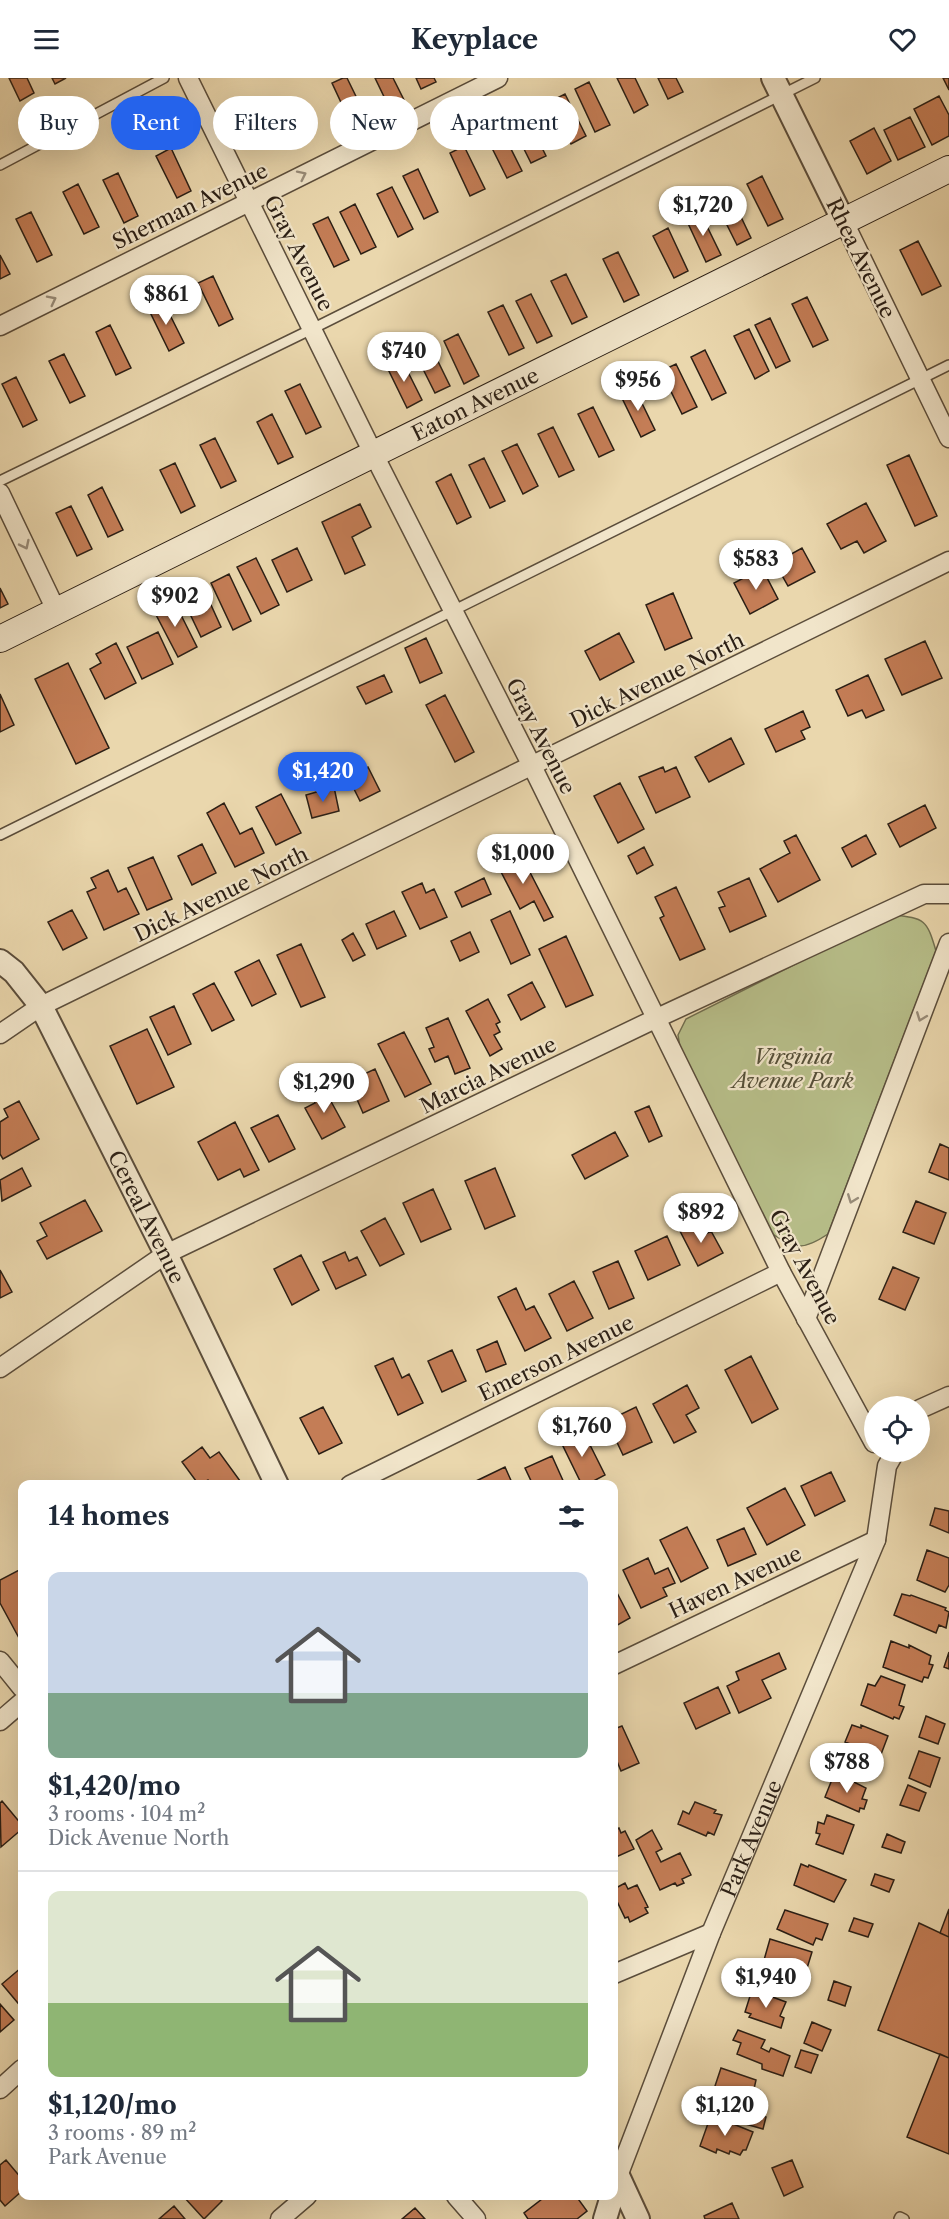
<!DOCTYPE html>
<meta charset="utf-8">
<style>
body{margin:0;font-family:"Libre Caslon Text",serif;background:#f2f2f3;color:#1f2937;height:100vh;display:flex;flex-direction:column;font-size:22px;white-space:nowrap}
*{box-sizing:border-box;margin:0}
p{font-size:20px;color:#747a83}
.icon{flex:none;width:33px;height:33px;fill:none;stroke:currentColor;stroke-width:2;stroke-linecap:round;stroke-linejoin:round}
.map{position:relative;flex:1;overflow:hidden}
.sheet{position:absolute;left:18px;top:1402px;width:600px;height:720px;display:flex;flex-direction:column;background:#fff;border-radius:12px;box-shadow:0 6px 24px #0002}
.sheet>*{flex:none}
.banner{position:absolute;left:18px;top:18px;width:600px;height:54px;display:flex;gap:12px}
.buttons{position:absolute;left:864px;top:1318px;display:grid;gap:12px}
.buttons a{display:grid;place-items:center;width:66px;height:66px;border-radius:50%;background:#fff;box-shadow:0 6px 24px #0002;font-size:30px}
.price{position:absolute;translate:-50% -51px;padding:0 14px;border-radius:21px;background:#fff;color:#222;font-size:20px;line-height:39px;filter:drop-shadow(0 2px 3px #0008)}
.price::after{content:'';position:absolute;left:50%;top:36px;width:18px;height:14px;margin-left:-9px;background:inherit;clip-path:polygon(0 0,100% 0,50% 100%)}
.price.active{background:#2563eb;color:#fff}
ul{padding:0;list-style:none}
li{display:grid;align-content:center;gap:12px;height:318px;padding:0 30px}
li+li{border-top:2px solid #e0e1e3}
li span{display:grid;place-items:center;height:186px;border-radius:12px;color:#555}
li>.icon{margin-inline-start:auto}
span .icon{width:108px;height:108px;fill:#fffc;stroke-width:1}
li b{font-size:26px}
h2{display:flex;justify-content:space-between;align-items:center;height:72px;padding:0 30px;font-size:26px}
.pill{padding:0 21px;border-radius:27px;background:#fff;box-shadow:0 6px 24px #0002;font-size:21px;line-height:54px}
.pill.active{background:#2563eb;color:#fff}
header{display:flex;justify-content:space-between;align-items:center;height:78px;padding:0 30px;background:#fff;font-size:27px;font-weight:700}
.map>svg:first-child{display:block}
</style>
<header><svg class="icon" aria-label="menu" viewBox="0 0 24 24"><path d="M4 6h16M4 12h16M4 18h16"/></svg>Keyplace<svg class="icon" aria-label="heart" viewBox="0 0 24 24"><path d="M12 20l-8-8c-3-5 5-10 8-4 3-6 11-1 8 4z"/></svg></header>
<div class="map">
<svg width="949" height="2141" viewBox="0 0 949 2141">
<rect width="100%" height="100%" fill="#ead7ad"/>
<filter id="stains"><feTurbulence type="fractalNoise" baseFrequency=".00333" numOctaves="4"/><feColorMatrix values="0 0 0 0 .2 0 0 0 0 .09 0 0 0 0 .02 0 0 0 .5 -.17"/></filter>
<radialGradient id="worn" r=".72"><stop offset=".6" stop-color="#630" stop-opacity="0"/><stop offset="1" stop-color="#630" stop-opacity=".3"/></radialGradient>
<!-- green -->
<path fill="#b7be89" stroke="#716e4f" stroke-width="1.5" d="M893 837C925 840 927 842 936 873L828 1156C804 1172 796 1172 771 1155L680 969 678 957 686 941Z"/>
<!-- building -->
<path fill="#c47d56" stroke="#2b1f15" stroke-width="1.5" d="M9 0H27L34 15 20 23Z
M52 0H66L55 6Z
M343 0H347L367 41 352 48 332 5Z
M375 0H393L404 22 389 29Z
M416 0H434L436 4 421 11Z
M617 0H635L648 27 634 35Z
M658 0H676L683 14 668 21Z
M943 0H949V12Z
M589 4 610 47 595 54 575 11Z
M565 16 586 58 571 66 551 23Z
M939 18 949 37V58L932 67 914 31Z
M276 21 297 63 282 70 262 28Z
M525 35 546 78 531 85 510 43Z
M910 39 925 69 898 82 884 52Z
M874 50 891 83 867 96 850 63Z
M501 51 522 93 507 100 486 58Z
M464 68 485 111 470 118 450 75Z
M171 70 191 113 177 120 156 78Z
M418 91 438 134 424 141 403 98Z
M118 95 138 138 124 145 103 102Z
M762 98 783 141 768 148 747 106Z
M78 106 99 149 84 156 63 114Z
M392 109 413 151 398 159 377 116Z
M731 118 751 160 737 167 716 125Z
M355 126 376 169 361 176 340 134Z
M31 134 52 177 37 184 16 141Z
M700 134 721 177 706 184 686 141Z
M328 139 349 182 334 189 313 146Z
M668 150 688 193 674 200 653 158Z
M918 163 941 208 922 217 900 172Z
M618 174 639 217 624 224 603 181Z
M0 177 10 196 0 201Z
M566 196 587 239 572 246 551 203Z
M213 198 233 241 219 248 198 205Z
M531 216 552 258 537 265 516 223Z
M807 219 828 262 813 269 792 226Z
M163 223 184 265 169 273 148 230Z
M503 227 524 270 509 277 488 234Z
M770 240 790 283 776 290 755 247Z
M110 247 131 290 116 297 96 254Z
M749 251 769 293 755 301 734 258Z
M458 256 479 298 464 306 444 263Z
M429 265 450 308 435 315 414 273Z
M705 272 726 315 712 322 691 279Z
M64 276 85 318 70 325 49 283Z
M401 280 422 322 407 330 386 287Z
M676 286 697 329 682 336 661 293Z
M16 299 37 342 23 349 2 306Z
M300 306 321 349 306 356 285 313Z
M634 309 655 352 641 359 620 316Z
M593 329 614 372 599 379 578 336Z
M272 336 293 379 278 386 257 344Z
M553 349 574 392 559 399 538 356Z
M215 360 236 403 221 410 200 367Z
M517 366 538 408 523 416 502 373Z
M909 377 937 438 915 448 887 387Z
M484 380 505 423 490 430 469 387Z
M175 385 195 428 181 435 160 392Z
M451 396 471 439 457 446 436 404Z
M102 409 123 452 108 459 88 417Z
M866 425 886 463 864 475 857 463 841 471 827 446Z
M360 426 371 449 352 459 365 487 345 496 322 444Z
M71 428 92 471 77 478 56 435Z
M297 470 312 502 287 514 272 482Z
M802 470 815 494 788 508 775 485Z
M256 480 279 527 261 536 237 489Z
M762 490 778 521 750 536 734 505Z
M229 496 251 543 233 552 211 505Z
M201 505 221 549 201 559 180 515Z
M0 510 8 526 0 530Z
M673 515 692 560 665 572 646 527Z
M173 521 197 569 178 579 153 531Z
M158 554 173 586 142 601 127 569Z
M619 555 634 584 600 602 585 573Z
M426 560 442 595 420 605 405 570Z
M925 563 942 600 902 617 885 581Z
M116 565 136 605 105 621 90 591 101 585 96 576Z
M68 585 109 670 76 686 35 601Z
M384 597 392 614 366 626 357 609Z
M868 597 884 632 866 640 862 632 848 638 836 612Z
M0 616 14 647 0 654Z
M445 617 474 674 455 684 426 627Z
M803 633 810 649 801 653 805 661 776 674 765 651Z
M731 660 744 686 709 704 695 679Z
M368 689 380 713 360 723 348 699Z
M663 689 665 694 676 689 690 719 656 735 639 699Z
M620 705 644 751 618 765 594 718Z
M334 709 339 733 312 740 306 717Z
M281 716 301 755 276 767 256 729Z
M224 725 240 756 252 750 264 775 235 789 207 735Z
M925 727 936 750 900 769 888 746Z
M796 757 820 802 778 824 760 791 790 775 784 763Z
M866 757 876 776 852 789 842 770Z
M202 766 216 795 192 807 178 778Z
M644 769 653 787 637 796 628 778Z
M520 775 553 839 544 843 534 823 520 831 497 786Z
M153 779 172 821 147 832 128 790Z
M108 792 118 814 126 810 139 836 104 852 87 814 96 810 91 800Z
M484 800 491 816 462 829 455 814Z
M749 800 766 838 730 854 719 830 725 828 718 814Z
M422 805 426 815 434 811 447 839 420 851 402 814Z
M676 809 705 871 680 882 660 840 664 838 655 819Z
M72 832 87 860 63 872 48 844Z
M394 833 406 858 377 871 366 846Z
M510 833 530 877 511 886 491 842Z
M470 854 479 874 460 883 451 863Z
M353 855 365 877 353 883 342 862Z
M566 858 593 917 566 929 539 871Z
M301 866 325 919 301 929 277 877Z
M259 882 276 916 252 928 235 894Z
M532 904 545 929 521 942 508 917Z
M214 905 234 942 212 953 193 916Z
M488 921 500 944 496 946 500 954 494 957 502 971 490 978 466 933Z
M174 928 191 966 168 977 150 939Z
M448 940 470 990 455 996 448 978 435 984 429 971 434 969 426 950Z
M147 951 174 1009 137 1026 110 968Z
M404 954 431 1006 405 1019 378 966Z
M375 991 389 1023 363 1035 349 1003Z
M322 1007 345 1049 322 1061 305 1030 315 1025 309 1014Z
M19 1023 39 1061 3 1081 0 1076V1044L8 1039 4 1031Z
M649 1028 662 1058 649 1064 635 1034Z
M278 1037 295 1071 269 1084 251 1050Z
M235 1044 259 1092 244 1099 240 1091 218 1102 198 1064Z
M615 1054 628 1078 585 1101 572 1077Z
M940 1066 949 1070V1102L929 1094Z
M22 1090 31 1108 2 1123 0 1102Z
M495 1090 515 1138 485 1151 465 1103Z
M433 1111 451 1151 421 1164 403 1125Z
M85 1122 102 1153 47 1181 37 1163 47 1158 40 1145Z
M916 1123 946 1135 934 1166 903 1154Z
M385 1140 404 1176 380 1188 361 1153Z
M697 1144 704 1157 711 1153 723 1175 698 1188 680 1153Z
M667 1158 680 1187 648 1202 635 1173Z
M345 1174 349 1183 357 1179 366 1197 336 1211 323 1184Z
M301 1177 319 1212 292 1227 274 1191Z
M618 1183 634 1220 609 1231 593 1194Z
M893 1189 919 1200 905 1232 879 1221Z
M0 1192 12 1214 0 1220Z
M574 1203 593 1240 567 1253 549 1216Z
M516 1210 526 1232 534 1228 551 1260 525 1273 498 1219Z
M497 1263 506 1286 486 1294 477 1272Z
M452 1272 466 1303 442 1314 428 1283Z
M751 1278 778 1331 752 1345 725 1292Z
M393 1280 402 1300 409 1296 423 1325 398 1337 375 1288Z
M687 1307 699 1330 686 1337 696 1354 674 1365 653 1326Z
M323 1329 342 1365 319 1376 300 1340Z
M636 1329 652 1364 623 1377 607 1343Z
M582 1351 605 1397 586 1407H582L560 1362Z
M202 1369 210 1380 219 1374 243 1407H212L208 1402 199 1407 182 1384Z
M552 1378 565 1407H533L525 1390Z
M505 1389 513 1407H475L474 1404Z
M831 1394 845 1423 815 1438 801 1408Z
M785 1410 805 1447 767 1467 747 1430Z
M935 1430 949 1433V1455L930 1447Z
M687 1449 708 1490 681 1504 660 1462Z
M744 1450 756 1476 728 1488 717 1462Z
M927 1472 949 1480V1507L945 1514 917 1502Z
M648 1480 655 1496 668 1490 675 1505 663 1510 667 1518 641 1530 623 1492Z
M21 1491 22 1495V1558L19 1560 0 1525V1502Z
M614 1509 630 1540 614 1549Z
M902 1516 910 1518 911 1517 946 1530 945 1532 949 1534 946 1550 939 1547 936 1555 894 1537Z
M891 1563 909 1570V1567L931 1578 929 1586 933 1587 928 1600 924 1599 922 1604 883 1589Z
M949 1574V1591L944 1589Z
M779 1575 786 1591 762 1602 771 1620 739 1635 727 1608 739 1602 736 1594Z
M881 1598 905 1607 899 1627 904 1629 899 1641 894 1639 893 1641 861 1627 868 1606 875 1608Z
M718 1609 730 1635 696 1651 684 1625Z
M926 1638 945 1646 938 1666 919 1659Z
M852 1647 861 1650V1647L888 1658 880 1679 853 1670V1667L845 1664Z
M622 1648 639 1685 621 1693 614 1676V1651Z
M919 1673 940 1680 930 1709 909 1700Z
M833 1699 852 1703 866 1710 862 1721 867 1722 864 1731 860 1730 859 1734 825 1719Z
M908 1707 926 1715 919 1733 900 1727Z
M2 1723 22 1747V1751L1 1769 0 1725Z
M695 1724 716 1732 714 1735 722 1737 714 1757 708 1754 706 1758 678 1746 683 1733 689 1736Z
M827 1737 854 1747 843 1776 816 1766 820 1756 816 1755 818 1744 824 1746Z
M619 1750 621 1755 625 1753 634 1771 616 1779 614 1775V1752Z
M652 1752 662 1771 656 1774 661 1784 680 1775 691 1797 682 1801 684 1805 677 1808 675 1805 660 1812 636 1762Z
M887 1756 905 1764 901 1775 882 1769Z
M801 1786 808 1789 809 1787 846 1802 834 1824 794 1807Z
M875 1796 894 1802 889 1814 871 1807Z
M625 1805 628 1811 637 1807 648 1829 645 1830 648 1835 630 1844 628 1839 625 1840 614 1817V1811Z
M949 1831V1859L940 1855Z
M785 1832 828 1846 822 1862 816 1860 813 1867 777 1851Z
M854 1840 873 1846 868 1859 849 1853Z
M919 1845 949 1859V1980L878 1952Z
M770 1861 812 1874 804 1900 769 1887 771 1885 764 1882Z
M22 1889V1930L2 1906Z
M834 1903 851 1909 845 1928 828 1922Z
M759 1914 786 1924 780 1938 784 1940 781 1950 749 1939 751 1936 745 1934 751 1915 758 1918Z
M0 1926 14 1942 0 1954Z
M812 1944 831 1952 822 1973 804 1965Z
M738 1952 765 1962 761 1970 769 1974 771 1970 790 1978 783 1998 762 1991V1986L737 1976 741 1965 733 1962Z
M801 1972 818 1977 811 1995 795 1989Z
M940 1976 949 1980V2076L907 2059Z
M721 1990 756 2002 754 2011 760 2012 753 2028 713 2014Z
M747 2033 766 2039 763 2051 742 2045Z
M711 2037 753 2054 746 2072H743L740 2077 730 2073 729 2076 717 2071 716 2075 700 2068Z
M6 2082 22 2101V2113L5 2128 0 2122V2087Z
M792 2082 803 2109 784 2118 772 2090Z
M183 2118H218L222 2123 204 2141Z
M546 2118H576L587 2133 577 2141H528L524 2135Z
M732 2125 739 2141H705L704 2138Z
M174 2128 185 2141H159Z
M415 2130 425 2141H402Z"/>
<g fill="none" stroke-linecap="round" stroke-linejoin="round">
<defs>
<path id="service" d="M0 87 164 0
M0 403 312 251 815 0
M0 757 949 287
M899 2141 900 2139 904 2141"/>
<g id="minor">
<path d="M188 0 374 377 532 688 781 1194 874 1365"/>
<path d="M844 144 949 360"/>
<path d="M0 248 498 0"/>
<path d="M0 415 57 534"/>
<path d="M0 956 41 928 949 483"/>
<path d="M806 1241 949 865"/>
<path d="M0 1290 166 1176 655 941 924 816H949"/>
<path d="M920 1331 949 1318"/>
<path d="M350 1407 781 1194"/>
<path d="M0 1583 22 1610"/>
<path d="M614 1587 876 1462"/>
<path d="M0 1643 22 1624"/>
<path d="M614 1896 711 1855"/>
<path d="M0 2011 22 1991"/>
<path id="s1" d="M618 2098 711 1855 876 1462 887 1388 895 1374"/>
<path d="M456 2118 476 2141"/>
<path d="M280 2141 307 2118"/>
</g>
<g id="tertiary">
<path d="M773 0 844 144"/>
<path id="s2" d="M0 883 14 894 41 928 166 1176 277 1407"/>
<path d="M614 2089 638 2141"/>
<path d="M605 2141 612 2118"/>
</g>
<g id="secondary">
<path id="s3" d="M0 561 949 91"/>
</g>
</defs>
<!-- service casing -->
<use href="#service" stroke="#5b4d3b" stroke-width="12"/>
<!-- minor casing -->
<use href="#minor" stroke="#5b4d3b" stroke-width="21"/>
<!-- tertiary casing -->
<use href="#tertiary" stroke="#5b4d3b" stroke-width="26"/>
<!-- secondary casing -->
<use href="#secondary" stroke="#2b1f15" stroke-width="28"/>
<!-- service -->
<use href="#service" stroke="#f1e5ca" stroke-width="9"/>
<!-- minor -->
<use href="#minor" stroke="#f1e5ca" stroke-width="18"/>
<!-- tertiary -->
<use href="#tertiary" stroke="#f1e5ca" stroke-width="22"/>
<!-- secondary -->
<use href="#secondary" stroke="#f1e5ca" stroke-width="26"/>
</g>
<!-- one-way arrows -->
<defs><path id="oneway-chevron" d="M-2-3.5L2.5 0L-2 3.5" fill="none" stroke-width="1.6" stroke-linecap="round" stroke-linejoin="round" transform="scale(1.5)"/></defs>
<g stroke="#988c79">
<use href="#oneway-chevron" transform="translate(302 97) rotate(-26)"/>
<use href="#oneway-chevron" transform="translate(52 222) rotate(-27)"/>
<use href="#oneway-chevron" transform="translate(25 467) rotate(64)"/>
<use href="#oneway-chevron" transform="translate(921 939) rotate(111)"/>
<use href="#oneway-chevron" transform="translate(852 1121) rotate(111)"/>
</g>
<g text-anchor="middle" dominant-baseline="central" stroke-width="4.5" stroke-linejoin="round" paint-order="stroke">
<!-- street labels -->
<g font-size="21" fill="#2b1f15" stroke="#f1e5ca">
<text transform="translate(190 128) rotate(-26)">Sherman Avenue</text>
<text transform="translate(299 175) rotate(63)">Gray Avenue</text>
<text transform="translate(861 180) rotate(64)">Rhea Avenue</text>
<text stroke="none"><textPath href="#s3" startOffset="530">Eaton Avenue</textPath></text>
<text transform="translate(657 602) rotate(-26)">Dick Avenue North</text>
<text transform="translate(541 658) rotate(63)">Gray Avenue</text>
<text transform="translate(221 816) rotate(-26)">Dick Avenue North</text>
<text transform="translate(488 997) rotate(-26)">Marcia Avenue</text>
<text stroke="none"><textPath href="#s2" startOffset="297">Cereal Avenue</textPath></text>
<text transform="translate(805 1189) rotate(62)">Gray Avenue</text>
<text transform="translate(556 1280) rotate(-26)">Emerson Avenue</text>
<text transform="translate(735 1504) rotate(-25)">Haven Avenue</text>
<text stroke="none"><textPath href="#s1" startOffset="363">Park Avenue</textPath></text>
</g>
<!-- park labels -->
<g font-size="21" font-style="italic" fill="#554f38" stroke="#f1e5ca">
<text x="793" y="978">Virginia<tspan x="793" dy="24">Avenue Park</tspan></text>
</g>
</g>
<rect width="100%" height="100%" filter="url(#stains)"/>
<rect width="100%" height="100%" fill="url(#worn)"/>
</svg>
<div class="buttons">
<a><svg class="icon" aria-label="locate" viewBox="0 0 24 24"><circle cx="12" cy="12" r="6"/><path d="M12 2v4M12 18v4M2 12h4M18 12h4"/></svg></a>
</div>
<b class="price" style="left:703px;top:159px">$1,720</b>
<b class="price" style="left:166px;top:248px">$861</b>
<b class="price" style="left:404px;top:305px">$740</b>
<b class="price" style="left:638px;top:334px">$956</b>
<b class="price" style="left:756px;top:513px">$583</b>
<b class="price" style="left:175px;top:550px">$902</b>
<b class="price active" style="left:323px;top:725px">$1,420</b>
<b class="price" style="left:523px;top:807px">$1,000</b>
<b class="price" style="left:324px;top:1036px">$1,290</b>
<b class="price" style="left:701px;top:1166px">$892</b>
<b class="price" style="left:582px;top:1380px">$1,760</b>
<b class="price" style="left:847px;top:1716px">$788</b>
<b class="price" style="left:766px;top:1931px">$1,940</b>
<b class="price" style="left:725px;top:2059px">$1,120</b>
<div class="banner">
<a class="pill">Buy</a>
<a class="pill active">Rent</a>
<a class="pill">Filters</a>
<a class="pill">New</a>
<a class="pill">Apartment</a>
</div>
<section class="sheet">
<h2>14 homes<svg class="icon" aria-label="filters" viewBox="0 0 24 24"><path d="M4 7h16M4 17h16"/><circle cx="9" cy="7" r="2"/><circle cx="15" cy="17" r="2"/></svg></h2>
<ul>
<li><span style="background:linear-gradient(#c9d6e8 65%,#7fa58c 0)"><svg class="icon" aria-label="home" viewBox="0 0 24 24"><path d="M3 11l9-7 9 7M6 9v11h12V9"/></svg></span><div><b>$1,420/mo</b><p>3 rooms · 104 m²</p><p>Dick Avenue North</p></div></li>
<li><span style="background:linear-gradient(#dfe7d0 60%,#8fb573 0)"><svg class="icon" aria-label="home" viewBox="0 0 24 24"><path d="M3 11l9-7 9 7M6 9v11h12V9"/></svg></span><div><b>$1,120/mo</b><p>3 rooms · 89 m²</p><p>Park Avenue</p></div></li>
</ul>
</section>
</div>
